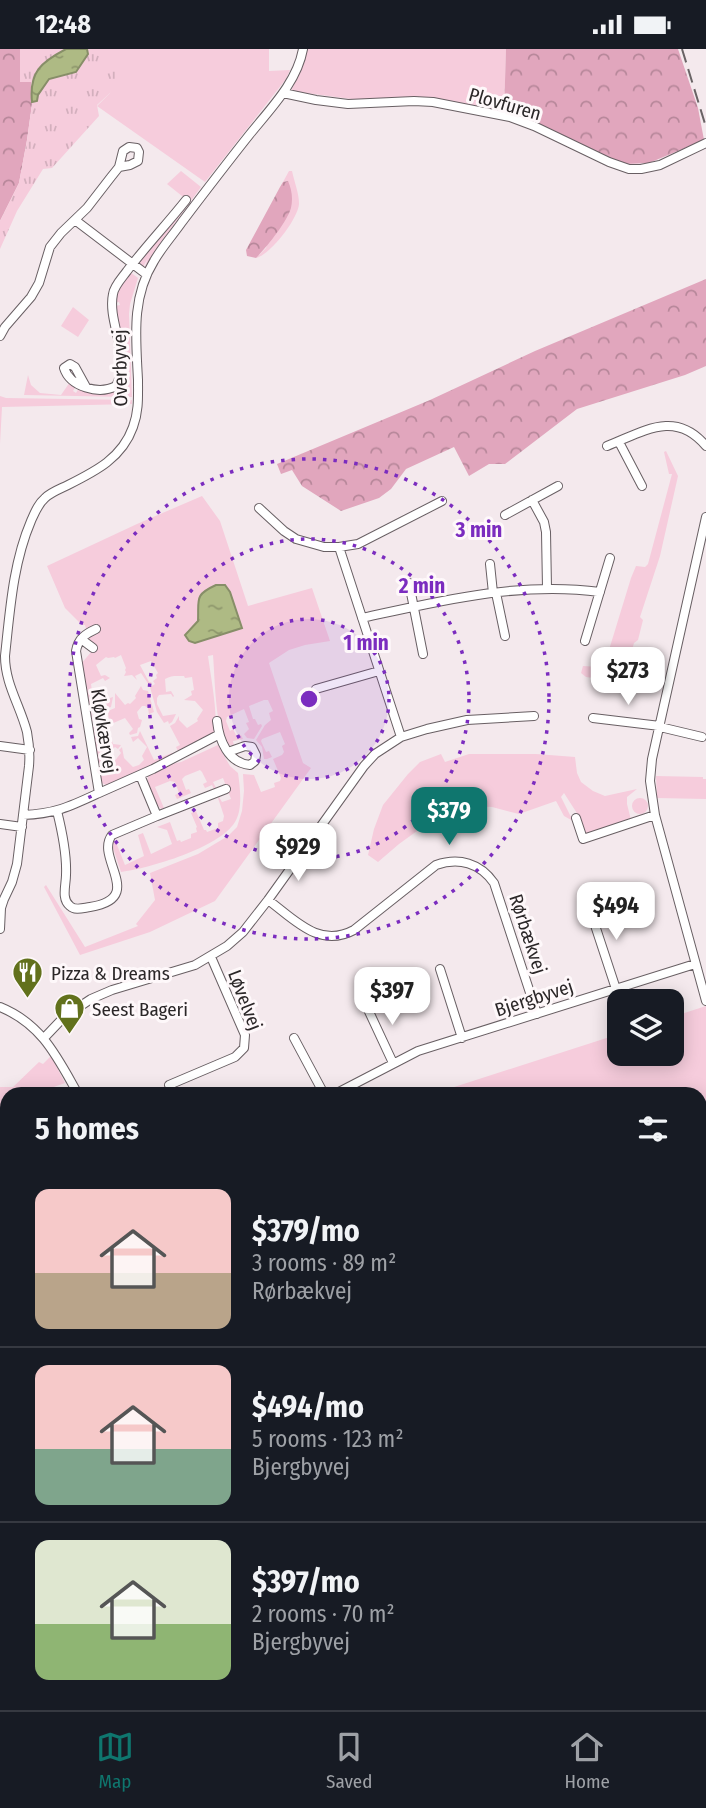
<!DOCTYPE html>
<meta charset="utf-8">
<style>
body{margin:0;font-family:"Fira Sans Condensed",sans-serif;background:#242831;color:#f1f3f6;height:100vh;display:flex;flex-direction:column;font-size:26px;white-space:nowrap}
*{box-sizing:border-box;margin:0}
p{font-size:23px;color:#9ea1a6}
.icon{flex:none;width:38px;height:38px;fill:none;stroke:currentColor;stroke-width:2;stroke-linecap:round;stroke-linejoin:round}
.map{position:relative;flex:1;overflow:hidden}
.sheet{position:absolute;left:0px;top:1038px;width:707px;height:625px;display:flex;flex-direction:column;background:#171b24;border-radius:21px 21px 0 0;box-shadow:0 4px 18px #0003}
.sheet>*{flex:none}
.fabs{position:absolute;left:607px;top:940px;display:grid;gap:14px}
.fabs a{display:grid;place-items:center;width:77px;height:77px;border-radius:14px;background:#171b24;box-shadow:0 4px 18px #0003;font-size:35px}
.price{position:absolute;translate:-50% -60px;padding:0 16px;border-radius:14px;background:#fff;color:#222;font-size:23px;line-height:46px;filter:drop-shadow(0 2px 4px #0008)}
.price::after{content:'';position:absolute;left:50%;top:42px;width:21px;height:16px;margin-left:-10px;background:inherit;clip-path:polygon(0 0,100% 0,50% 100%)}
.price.active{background:#0f766e;color:#fff}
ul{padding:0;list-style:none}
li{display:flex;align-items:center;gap:21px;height:175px;padding:0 35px}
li+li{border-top:2px solid #363941}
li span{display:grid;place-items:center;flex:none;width:196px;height:140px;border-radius:14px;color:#555}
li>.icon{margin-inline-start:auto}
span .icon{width:84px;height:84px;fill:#fffc;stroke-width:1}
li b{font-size:30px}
h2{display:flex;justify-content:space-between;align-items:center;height:84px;padding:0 35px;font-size:30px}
.status{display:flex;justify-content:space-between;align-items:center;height:49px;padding:0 35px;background:#171b24;direction:ltr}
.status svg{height:19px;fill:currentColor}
.tab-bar{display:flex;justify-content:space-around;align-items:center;height:98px;border-top:2px solid #363941;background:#171b24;font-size:19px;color:#9ea1a6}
.tab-bar a{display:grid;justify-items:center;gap:4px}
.tab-bar .active{color:#0f766e}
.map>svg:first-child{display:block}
</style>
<div class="status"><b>12:48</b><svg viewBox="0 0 49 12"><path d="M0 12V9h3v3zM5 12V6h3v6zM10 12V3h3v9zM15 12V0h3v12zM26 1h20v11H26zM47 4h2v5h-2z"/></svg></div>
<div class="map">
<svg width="706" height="1661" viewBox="0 0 706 1661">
<defs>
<pattern id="forest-crowns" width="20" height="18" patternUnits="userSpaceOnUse" patternTransform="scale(1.75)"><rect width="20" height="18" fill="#e1a6bd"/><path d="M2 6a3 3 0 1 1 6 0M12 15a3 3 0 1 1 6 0" fill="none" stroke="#b7879a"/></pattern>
<pattern id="park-tufts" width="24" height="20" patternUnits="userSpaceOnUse" patternTransform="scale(1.75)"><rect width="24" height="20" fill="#f6ccdc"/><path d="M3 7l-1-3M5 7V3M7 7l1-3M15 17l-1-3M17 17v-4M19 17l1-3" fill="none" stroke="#d3afbd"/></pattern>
<pattern id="water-ripples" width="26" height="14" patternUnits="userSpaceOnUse" patternTransform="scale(1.75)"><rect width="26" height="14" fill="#aeba84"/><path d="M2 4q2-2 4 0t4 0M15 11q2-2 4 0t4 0" fill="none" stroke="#8e976c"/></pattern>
</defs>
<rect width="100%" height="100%" fill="#f4e9ed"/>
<!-- grass -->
<path fill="#f6ccdc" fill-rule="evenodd" d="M113 0H269V22L290 21 286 30 205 133 97 57 110 44Z
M307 0H506L504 64 446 53 404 48 359 51 291 42 300 23Z
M181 122 201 138 150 208 202 139H205L146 219 144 220 148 209 142 220 137 213 187 151 167 135Z
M289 122H292C294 132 299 144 299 155 298 170 270 206 256 209L266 199 288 132 283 133Z
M130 223 138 229 130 255 129 265 132 348H129L119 338C130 319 120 277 115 257L120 256 119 253 114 254 115 244Z
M73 258 89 271 78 288 61 277Z
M28 326 31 336 40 344 61 346 70 333 76 337 73 342 76 344 79 339 104 344 117 340 128 348 24 346Z
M0 347 6 349 132 351V355L2 358 0 395Z
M666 402 678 427 660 507 640 568 643 571 638 591 634 594 623 633 586 628 581 624 583 617 599 618 605 614 631 529 636 517 645 518 648 515 672 425H669L664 403Z
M202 447 220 472 248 557 312 539 330 592 305 596 289 601 269 614 303 714 311 719 215 852 150 883 80 906 44 838 46 836 85 898 138 877 136 875 155 851 150 824 198 805 228 787 237 778 242 762 244 742 243 725 254 726 261 743 275 738 274 734 280 732 281 729 273 710 282 706 284 703 282 697 285 695 280 683 262 690 261 692 266 703 269 702 272 708 267 710H264L262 698 256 691 265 676 271 671 269 664 273 662 268 651H264L249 657 253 670H255L258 676 261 675 262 677 254 690 247 689 244 685 249 680 246 674 249 673 244 660 227 668 226 672 230 682 233 680 236 686H241L243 690 233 692 234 697 226 695C215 676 215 629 213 606L208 607C211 629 218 664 215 685L179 704 176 698 180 696 170 677 175 674 179 667V671L187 679 198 672 197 670 203 661 195 652 184 651 192 646 191 642 194 641 192 628 185 629 184 627C176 627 172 626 165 630L166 643 171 642 174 647 173 648 171 645 159 646 157 649V655L163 667 176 665 177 663 172 673 169 675 168 672 164 674 157 663 150 638 155 635 153 632 157 629 156 626 158 624 151 612 140 616 149 633H151L152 635 149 636 141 624 135 627 137 631 132 626 124 627 126 623 125 621 126 619 121 606 115 609 114 608 108 609 106 608 96 616 101 627 105 626 110 629 105 632 103 629 91 635 92 642 101 652 113 648 111 658 108 659 106 654 90 657 93 672 90 673 81 615 92 602 85 576H82L65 559 47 517 137 475ZM225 536 230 543 242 579 187 582 198 573 199 547Z
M141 637 143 641 148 642 154 663 149 665 148 659 145 657H142L137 663 139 670 142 671 140 678 138 679 137 684 130 686 129 684 133 680 125 669 104 678 105 680 102 684 109 694 112 692 113 695 121 696 118 700 115 698 113 700 109 698 102 707 108 712 109 711 113 714 121 704 119 701 122 698 124 709 133 718 139 716 144 711 142 707 147 698 138 689 133 693 131 688 138 687 140 682 154 711 172 704 173 706 148 720 106 736 102 734 99 730 91 678 102 676 109 672 108 662 115 659V644L125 656 128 654 130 655 136 649 135 647Z
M218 696 230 717 238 724C240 738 243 760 235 773 219 799 150 819 121 823L113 799V792L115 791 125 816 144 807 138 786 143 784 151 805 172 795 167 781 157 778 170 773 177 792 180 791 181 793 191 789V785L197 783 196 779 197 778 191 764 196 762 204 781H206L207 783 218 779V774L223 772 224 767 218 749 219 748 222 753 231 750 223 729 213 733 216 739 214 740 212 736 205 739 203 735 207 733 202 723 200 721 185 727 182 730 186 741 189 740 191 744 177 750 175 746 179 744 175 733 170 732 155 738 164 759 162 760C154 755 146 737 148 727L171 715 181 713Z
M441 705 445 713 469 705H536L575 708 577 724 581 733 593 742 605 747 637 740 627 748V755L631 771 586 786 583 784 580 769 564 744 561 748 573 772 564 767 556 752 519 765 492 758 453 756 399 795 378 813 368 806 374 780 383 756 408 725 420 713Z
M656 727 703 728V730H706V750L657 749Z
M632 757a8 8 0 1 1 16 0a8 8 0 1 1-16 0Z
M706 957V1170L700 1173V1045H439L448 1040 619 985 620 1004H672V968Z
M51 1007 65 1034 34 1045H7V1144H0V1038H13L39 1013 43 1015Z
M436 1656H471L474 1661H427Z"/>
<!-- forest -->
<path fill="url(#forest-crowns)" d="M0 0H20V32L31 33 32 55 27 91 19 134 0 172Z
M506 0H678L698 59 704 91 649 114 626 115 607 108 504 64Z
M288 132C292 141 293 150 291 159 287 173 266 199 256 209L247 207 246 201 280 138 283 133Z
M706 230V317L685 326 577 360 505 415H489L469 427 454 398 406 420 391 440 379 449 341 462 302 437 292 421 281 425 277 415 430 351 535 302Z"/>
<!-- park -->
<path fill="url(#park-tufts)" d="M20 0H114L119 10 115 35 110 44 97 56 99 67 52 119 43 120 17 162 0 200V172L19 134 27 91 32 55 31 33H20Z
M0 1609H7V1656H82L86 1661H0Z"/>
<!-- water -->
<path fill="url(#water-ripples)" stroke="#878e68" stroke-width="2" d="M66 0H87L88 5 76 23 49 30 38 46 37 52 32 53C29 23 41 13 66 0Z
M216 536H225L230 543 242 579 195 594 189 592 185 586 198 572C199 550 194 546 216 536Z
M0 1625H7V1656H41L38 1661H0Z"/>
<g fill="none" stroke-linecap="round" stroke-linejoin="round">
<defs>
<path id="street" d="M283 44 316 51 348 55 414 52 433 53 510 68 534 77 609 113 629 120H641L660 116 706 94
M75 171 146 225
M0 287 5 278 31 248 39 234 50 198 61 184 87 159 111 128 119 118 123 102 129 98 137 99 139 103 138 112 130 116 119 118
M86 338 75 318 70 315 64 319C70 338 99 346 116 337 132 307 107 274 113 245 114 237 122 229 127 222 146 197 167 175 186 151
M619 393 642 437
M607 397C643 383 675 360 706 397
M532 451 544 473 546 483 547 539
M259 459 284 482 296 490 324 498H339L358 495 442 452
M505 466 558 437
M339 498 401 688
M490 515 493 544
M409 534 423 605
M496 544 505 587
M362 569C439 552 520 532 600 543
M81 590 93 599
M585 592 610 509
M316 640 379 622
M593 669 660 677
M217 672C219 691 228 714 250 716L255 712 256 706 252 698 245 697 228 703
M660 678 702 688
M0 697 30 701
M140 726 157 767 226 740
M99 744 153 720 218 686
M57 762C62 782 67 805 66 826 66 836 61 850 70 857 75 862 83 859 90 858 147 849 94 809 112 786L157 767
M23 766C55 765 71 757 99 744L76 602C78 590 85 585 96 580
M576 769 583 790 655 766
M0 775 22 778
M268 851C294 870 319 900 354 881L436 816C459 808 480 814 494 834L537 965
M588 855 616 940
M0 880 1 859 4 850 12 833 17 815 29 717C30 705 29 694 27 683 20 656 5 635 5 607 10 561 13 514 31 472 35 463 38 455 45 449 51 443 60 440 68 436 96 422 122 409 133 378 139 362 138 347 138 331 136 289 131 249 154 212 162 198 173 186 182 173 204 144 227 114 250 85 271 59 297 33 303 0
M440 920 462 989
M706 952 655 766 650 732 652 710 706 468
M365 954 393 1014
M0 958C42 975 57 1008 78 1045
M44 989 64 968 91 950 112 941 195 916 227 897 243 883 268 851 364 717 375 705 401 688 427 680 467 671 534 667
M294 989 324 1045
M172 1042 169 1036 235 1008 244 999 245 986 211 908
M335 1045 418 1002 695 915
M700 1219 706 1238
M0 1259 7 1255
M0 1368 7 1364
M0 1446 7 1456
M700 1461 706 1446
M0 1560 7 1558
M700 1575 706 1592
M318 1656 320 1661
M496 1656 500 1661
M617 1656 624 1661
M195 1661 204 1656
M338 1661 346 1656
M592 1661 600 1656"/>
<path id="secondary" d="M0 1523 7 1532
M96 1656 99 1661"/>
</defs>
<!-- street casing -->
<use href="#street" stroke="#685f63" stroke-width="10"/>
<!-- secondary casing -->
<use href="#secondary" stroke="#685f63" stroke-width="13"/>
<!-- street -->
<use href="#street" stroke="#fff" stroke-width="8"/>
<!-- secondary -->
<use href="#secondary" stroke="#fff" stroke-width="10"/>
<!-- rail -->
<path stroke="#696365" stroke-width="2" stroke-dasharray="14 7" stroke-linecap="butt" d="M682 0 706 78"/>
</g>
<!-- distance rings -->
<circle cx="309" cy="650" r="80" fill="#7b2cbf" fill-opacity=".12"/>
<g fill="none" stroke="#7b2cbf" stroke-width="3.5" stroke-dasharray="3.5 7">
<circle cx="309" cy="650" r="80"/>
<circle cx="309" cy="650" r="160"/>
<circle cx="309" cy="650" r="240"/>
</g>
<!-- icons -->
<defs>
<symbol id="restaurant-pin" viewBox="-11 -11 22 30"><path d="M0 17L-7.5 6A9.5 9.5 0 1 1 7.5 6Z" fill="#62711c" stroke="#fef8fa"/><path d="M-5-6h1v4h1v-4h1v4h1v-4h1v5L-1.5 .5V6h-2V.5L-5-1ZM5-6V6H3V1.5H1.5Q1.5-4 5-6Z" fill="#fff"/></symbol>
<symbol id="shop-pin" viewBox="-11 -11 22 30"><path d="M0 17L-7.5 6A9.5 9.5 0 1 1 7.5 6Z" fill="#62711c" stroke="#fef8fa"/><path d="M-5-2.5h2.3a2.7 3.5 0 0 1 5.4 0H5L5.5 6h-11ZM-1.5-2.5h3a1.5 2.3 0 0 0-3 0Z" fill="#fff"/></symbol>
</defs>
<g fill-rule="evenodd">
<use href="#restaurant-pin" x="10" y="906" width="35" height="47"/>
<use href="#shop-pin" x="52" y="942" width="35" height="47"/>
</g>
<g text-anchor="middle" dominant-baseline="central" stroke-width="6" stroke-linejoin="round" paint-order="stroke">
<!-- street labels -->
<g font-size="19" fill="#2b2728" stroke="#fef8fa">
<text transform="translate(505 55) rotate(16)">Plovfuren</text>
<text transform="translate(120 319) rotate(-91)">Overbyvej</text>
<text transform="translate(104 682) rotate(81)">Kløvkærvej</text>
<text transform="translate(528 885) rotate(72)">Rørbækvej</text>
<text transform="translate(534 949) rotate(-18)">Bjergbyvej</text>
<text transform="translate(245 951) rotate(69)">Løvelvej</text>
</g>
<!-- poi labels -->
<g font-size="19" fill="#2b2728" stroke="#fef8fa" text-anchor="start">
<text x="51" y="924">Pizza &amp; Dreams</text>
<text x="92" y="960">Seest Bageri</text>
</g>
</g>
<circle cx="309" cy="650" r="10" fill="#7b2cbf" stroke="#fef8fa" stroke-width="3.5"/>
<g font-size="21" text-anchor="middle" font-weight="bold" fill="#7b2cbf" stroke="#fef8fa" stroke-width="6" stroke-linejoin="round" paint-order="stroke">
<text x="479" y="488">3 min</text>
<text x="422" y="544">2 min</text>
<text x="366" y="601">1 min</text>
</g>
</svg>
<div class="fabs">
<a><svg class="icon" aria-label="layers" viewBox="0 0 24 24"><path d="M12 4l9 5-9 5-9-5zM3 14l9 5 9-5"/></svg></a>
</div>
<b class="price" style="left:628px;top:658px">$273</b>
<b class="price active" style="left:449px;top:798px">$379</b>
<b class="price" style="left:298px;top:834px">$929</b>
<b class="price" style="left:616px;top:893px">$494</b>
<b class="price" style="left:392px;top:978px">$397</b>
<section class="sheet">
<h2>5 homes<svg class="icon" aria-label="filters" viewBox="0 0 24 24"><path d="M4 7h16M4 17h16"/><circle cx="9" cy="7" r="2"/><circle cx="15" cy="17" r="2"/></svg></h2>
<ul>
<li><span style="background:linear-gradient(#f6c9c9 60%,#b9a48a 0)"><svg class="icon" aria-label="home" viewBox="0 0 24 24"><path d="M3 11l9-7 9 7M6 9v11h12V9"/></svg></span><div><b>$379/mo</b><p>3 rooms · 89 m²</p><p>Rørbækvej</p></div></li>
<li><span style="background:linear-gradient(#f6c9c9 60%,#7fa58c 0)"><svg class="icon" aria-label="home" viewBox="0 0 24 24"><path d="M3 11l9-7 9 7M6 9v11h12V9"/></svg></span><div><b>$494/mo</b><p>5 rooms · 123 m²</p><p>Bjergbyvej</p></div></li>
<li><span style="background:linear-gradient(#dfe7d0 60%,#8fb573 0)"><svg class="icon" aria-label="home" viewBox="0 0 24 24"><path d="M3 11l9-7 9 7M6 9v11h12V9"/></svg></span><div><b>$397/mo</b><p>2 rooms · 70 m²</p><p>Bjergbyvej</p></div></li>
</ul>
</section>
</div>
<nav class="tab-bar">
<a class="active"><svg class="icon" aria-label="map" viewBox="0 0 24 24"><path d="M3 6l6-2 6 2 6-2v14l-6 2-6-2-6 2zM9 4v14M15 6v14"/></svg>Map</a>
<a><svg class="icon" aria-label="saved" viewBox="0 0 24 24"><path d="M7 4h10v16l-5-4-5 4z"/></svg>Saved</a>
<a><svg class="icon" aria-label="home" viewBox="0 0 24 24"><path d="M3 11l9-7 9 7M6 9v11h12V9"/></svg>Home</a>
</nav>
